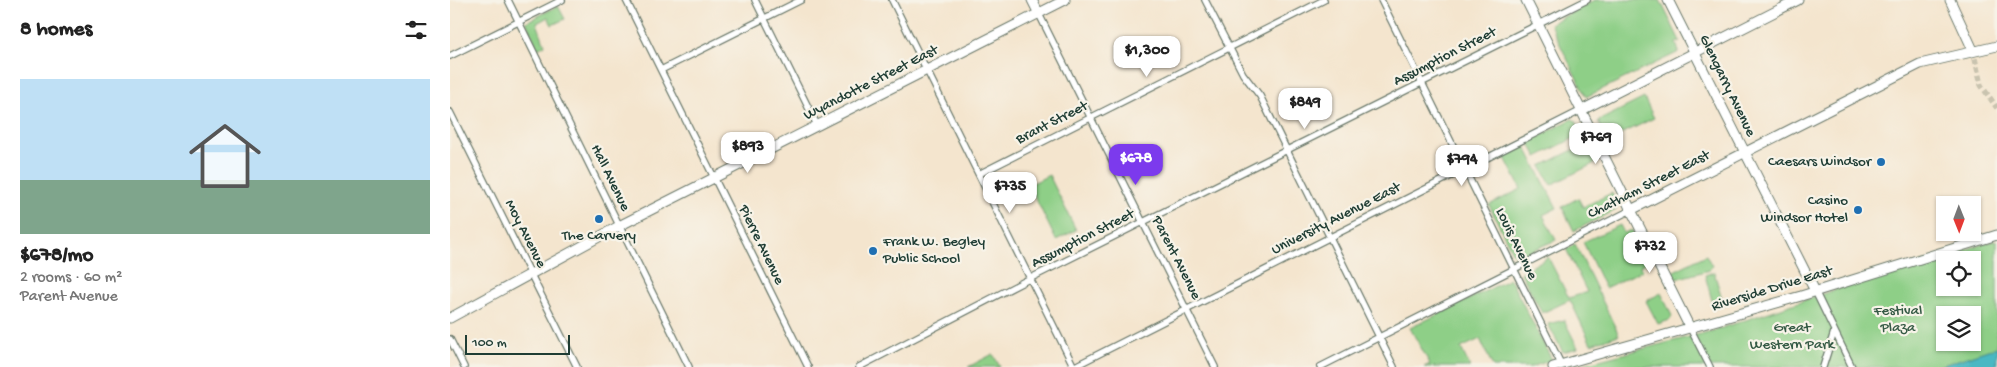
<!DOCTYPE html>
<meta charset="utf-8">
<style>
body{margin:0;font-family:"Gochi Hand",sans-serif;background:#f2f2f2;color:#222;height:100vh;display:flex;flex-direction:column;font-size:19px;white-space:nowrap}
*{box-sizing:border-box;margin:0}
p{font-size:16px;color:#767676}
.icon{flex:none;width:28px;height:28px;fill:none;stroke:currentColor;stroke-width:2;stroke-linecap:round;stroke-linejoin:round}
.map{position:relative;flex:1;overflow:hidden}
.drawer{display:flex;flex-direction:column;background:#fff;width:450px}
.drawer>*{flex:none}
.needle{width:32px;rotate:179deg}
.buttons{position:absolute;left:1486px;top:196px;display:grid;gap:10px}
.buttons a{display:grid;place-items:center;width:45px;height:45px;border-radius:0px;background:#fff;box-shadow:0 1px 4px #0004;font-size:25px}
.scale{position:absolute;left:15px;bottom:12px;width:105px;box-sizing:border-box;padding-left:5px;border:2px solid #1f3d34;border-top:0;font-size:14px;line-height:18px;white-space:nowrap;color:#1f3d34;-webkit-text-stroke:4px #f7f3e8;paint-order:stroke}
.price{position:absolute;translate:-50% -42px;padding:0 11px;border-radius:10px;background:#fff;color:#222;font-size:16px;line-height:32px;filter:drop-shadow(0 1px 2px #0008)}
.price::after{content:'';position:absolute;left:50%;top:30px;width:15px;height:11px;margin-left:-8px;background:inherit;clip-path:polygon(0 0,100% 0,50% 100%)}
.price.current{background:#7c3aed;color:#fff}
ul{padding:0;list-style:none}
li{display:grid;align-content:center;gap:10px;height:265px;padding:0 20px}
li+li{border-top:1px solid #e0e0e0}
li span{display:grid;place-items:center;height:155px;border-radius:0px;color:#555}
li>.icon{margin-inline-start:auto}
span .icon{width:90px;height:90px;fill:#fffc;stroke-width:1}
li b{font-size:21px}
h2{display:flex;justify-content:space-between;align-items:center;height:60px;padding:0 20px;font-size:21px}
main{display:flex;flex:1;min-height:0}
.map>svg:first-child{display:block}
</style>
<main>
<section class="drawer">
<h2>8 homes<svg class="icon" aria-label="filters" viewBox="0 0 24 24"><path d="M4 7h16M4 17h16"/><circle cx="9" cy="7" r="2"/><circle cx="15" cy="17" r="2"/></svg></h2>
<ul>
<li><span style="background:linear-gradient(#bfe0f5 65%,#7fa58c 0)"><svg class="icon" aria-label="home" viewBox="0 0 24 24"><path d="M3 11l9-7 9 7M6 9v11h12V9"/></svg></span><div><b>$678/mo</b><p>2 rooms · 60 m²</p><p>Parent Avenue</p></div></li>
</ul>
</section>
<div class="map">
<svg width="1547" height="367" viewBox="0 0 1547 367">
<rect width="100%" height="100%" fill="#f7f3e8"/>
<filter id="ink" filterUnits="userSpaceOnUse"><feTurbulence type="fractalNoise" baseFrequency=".02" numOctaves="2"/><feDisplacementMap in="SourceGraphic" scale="10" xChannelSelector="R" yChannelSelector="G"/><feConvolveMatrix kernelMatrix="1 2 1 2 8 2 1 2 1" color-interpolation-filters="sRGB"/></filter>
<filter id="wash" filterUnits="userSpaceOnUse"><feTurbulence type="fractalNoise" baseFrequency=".0096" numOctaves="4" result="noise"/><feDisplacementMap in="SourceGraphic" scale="20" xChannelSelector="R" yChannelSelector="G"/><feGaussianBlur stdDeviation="1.12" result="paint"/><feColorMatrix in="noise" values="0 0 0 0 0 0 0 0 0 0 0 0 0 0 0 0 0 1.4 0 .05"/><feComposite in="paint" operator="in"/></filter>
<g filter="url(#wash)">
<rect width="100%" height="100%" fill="#f4e5ce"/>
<!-- green -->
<path fill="#8ecf87" stroke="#56865e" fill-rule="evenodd" d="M1145 0H1210L1230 41 1226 43 1229 52 1136 97 1100 24Z
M108 6 115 19 102 25 98 17 87 23 95 45 88 49 76 22Z
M1194 98 1204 118 1157 141 1148 121Z
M1122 119 1126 121 1132 134 1087 157 1079 142Z
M1137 143 1147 162 1101 185 1091 166Z
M1074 144 1107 208 1093 215 1106 240 1067 257 1062 252 1039 205 1071 189 1053 154Z
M599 175 626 230 606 240 579 185Z
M1162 193 1167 204 1166 210 1124 231 1112 207 1128 198 1133 207Z
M1170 225 1174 233 1182 230 1197 262 1190 266 1193 270 1155 288 1133 242Z
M1547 240V347L1487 367H1122L1266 330 1423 277ZM1495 260H1522V288H1495ZM1495 315H1522V342H1495Z
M1125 244 1169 335 1141 344 1120 300 1092 313 1071 273 1098 257 1119 298 1137 292 1116 249Z
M1256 255 1262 266 1259 270 1226 279 1222 272Z
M1264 272 1274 305 1264 308 1255 275Z
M1060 279 1102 360 1081 367H1043L1030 339 1011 348 1020 367H974L980 364 960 328Z
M1211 293 1222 316 1220 320 1208 324 1196 301Z
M1114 320 1128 348 1113 352 1098 324Z
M543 354 550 367H518Z"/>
<!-- water -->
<path fill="#4ab8c3" stroke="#347a7c" d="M1547 347V367H1487Z"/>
</g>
<g filter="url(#ink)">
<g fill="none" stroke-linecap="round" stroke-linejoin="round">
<!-- street-tunnel -->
<path stroke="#c9c3af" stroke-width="5.5" stroke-dasharray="5.5 3" stroke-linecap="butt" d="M1523 50 1531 85 1547 108"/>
<defs>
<path id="street" d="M58 0 239 367
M176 0 358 367
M305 0 367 125
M442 0 624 367
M755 0 793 74 810 96 944 367
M931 0 1111 364
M589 14 765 367
M0 56 112 0
M211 70 351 0
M0 112 127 367
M529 174 874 0
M1365 291 1402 367
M1240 328 1260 367
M0 339 14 367
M409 367 573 282 1137 0
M623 367 1132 110
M870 367 1181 210
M1373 367 1384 332"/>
<path id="secondary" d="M582 0 589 14
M1076 0 1240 328
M1218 0 1365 291
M1500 0 1523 50
M1132 110 1348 0
M1181 210 1470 64 1547 46
M0 318 169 226 615 0
M1103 367 1351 296 1547 235"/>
</defs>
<!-- street casing -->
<use href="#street" stroke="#6a786a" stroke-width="8"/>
<!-- secondary casing -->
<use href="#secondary" stroke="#6a786a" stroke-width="11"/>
<!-- street -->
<use href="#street" stroke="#fff" stroke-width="5.5"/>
<!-- secondary -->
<use href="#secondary" stroke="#fff" stroke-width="9"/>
</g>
</g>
<!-- markers -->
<g fill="#1f6fb2" stroke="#f7f3e8" stroke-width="2">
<circle cx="1431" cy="162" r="5"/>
<circle cx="1408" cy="210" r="5"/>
<circle cx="149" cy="219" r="5"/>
<circle cx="423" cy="251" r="5"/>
</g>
<g text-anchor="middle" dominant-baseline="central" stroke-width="4.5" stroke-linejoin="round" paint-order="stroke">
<!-- street labels -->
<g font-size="15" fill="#1f3d34" stroke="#f7f3e8">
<text transform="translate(995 57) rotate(-27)">Assumption Street</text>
<text transform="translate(421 83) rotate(-27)">Wyandotte Street East</text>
<text transform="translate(1277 86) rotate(64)">Glengarry Avenue</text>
<text transform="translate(602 123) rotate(-27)">Brant Street</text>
<text transform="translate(160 178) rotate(64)">Hall Avenue</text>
<text transform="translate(1199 185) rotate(-27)">Chatham Street East</text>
<text transform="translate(886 219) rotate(-27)">University Avenue East</text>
<text transform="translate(75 234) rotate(63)">Moy Avenue</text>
<text transform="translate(633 239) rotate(-27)">Assumption Street</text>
<text transform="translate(1066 244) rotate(64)">Louis Avenue</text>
<text transform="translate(311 245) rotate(64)">Pierre Avenue</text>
<text transform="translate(726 258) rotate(63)">Parent Avenue</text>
<text transform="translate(1322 289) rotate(-17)">Riverside Drive East</text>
</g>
<!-- poi labels -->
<g font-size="15" fill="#1f3d34" stroke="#f7f3e8" text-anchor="end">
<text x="1421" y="162">Caesars Windsor</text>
<text x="1398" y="201">Casino<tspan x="1398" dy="17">Windsor Hotel</tspan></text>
<text x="149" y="236" text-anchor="middle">The Carvery</text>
<text x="433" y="242" text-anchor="start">Frank W. Begley<tspan x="433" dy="17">Public School</tspan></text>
</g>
<!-- park labels -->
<g font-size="15" fill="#355a45" stroke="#f7f3e8">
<text x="1448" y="311">Festival<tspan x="1448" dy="17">Plaza</tspan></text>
<text x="1342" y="328">Great<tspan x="1342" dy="17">Western Park</tspan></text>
</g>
</g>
</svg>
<div class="buttons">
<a><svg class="needle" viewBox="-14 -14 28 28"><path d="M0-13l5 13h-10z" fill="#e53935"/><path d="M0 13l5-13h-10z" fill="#767676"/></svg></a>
<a><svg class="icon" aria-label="locate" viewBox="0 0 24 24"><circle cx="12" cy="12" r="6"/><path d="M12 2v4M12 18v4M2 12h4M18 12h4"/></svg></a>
<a><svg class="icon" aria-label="layers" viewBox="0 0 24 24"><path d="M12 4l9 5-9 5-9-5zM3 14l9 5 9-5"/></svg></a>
</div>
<div class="scale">100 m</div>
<b class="price" style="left:697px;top:78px">$1,300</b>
<b class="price" style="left:855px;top:130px">$849</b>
<b class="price" style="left:1146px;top:165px">$769</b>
<b class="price" style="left:298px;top:174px">$893</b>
<b class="price current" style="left:686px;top:186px">$678</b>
<b class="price" style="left:1012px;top:187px">$794</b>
<b class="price" style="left:560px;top:214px">$735</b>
<b class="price" style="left:1200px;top:274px">$732</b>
</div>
</main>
